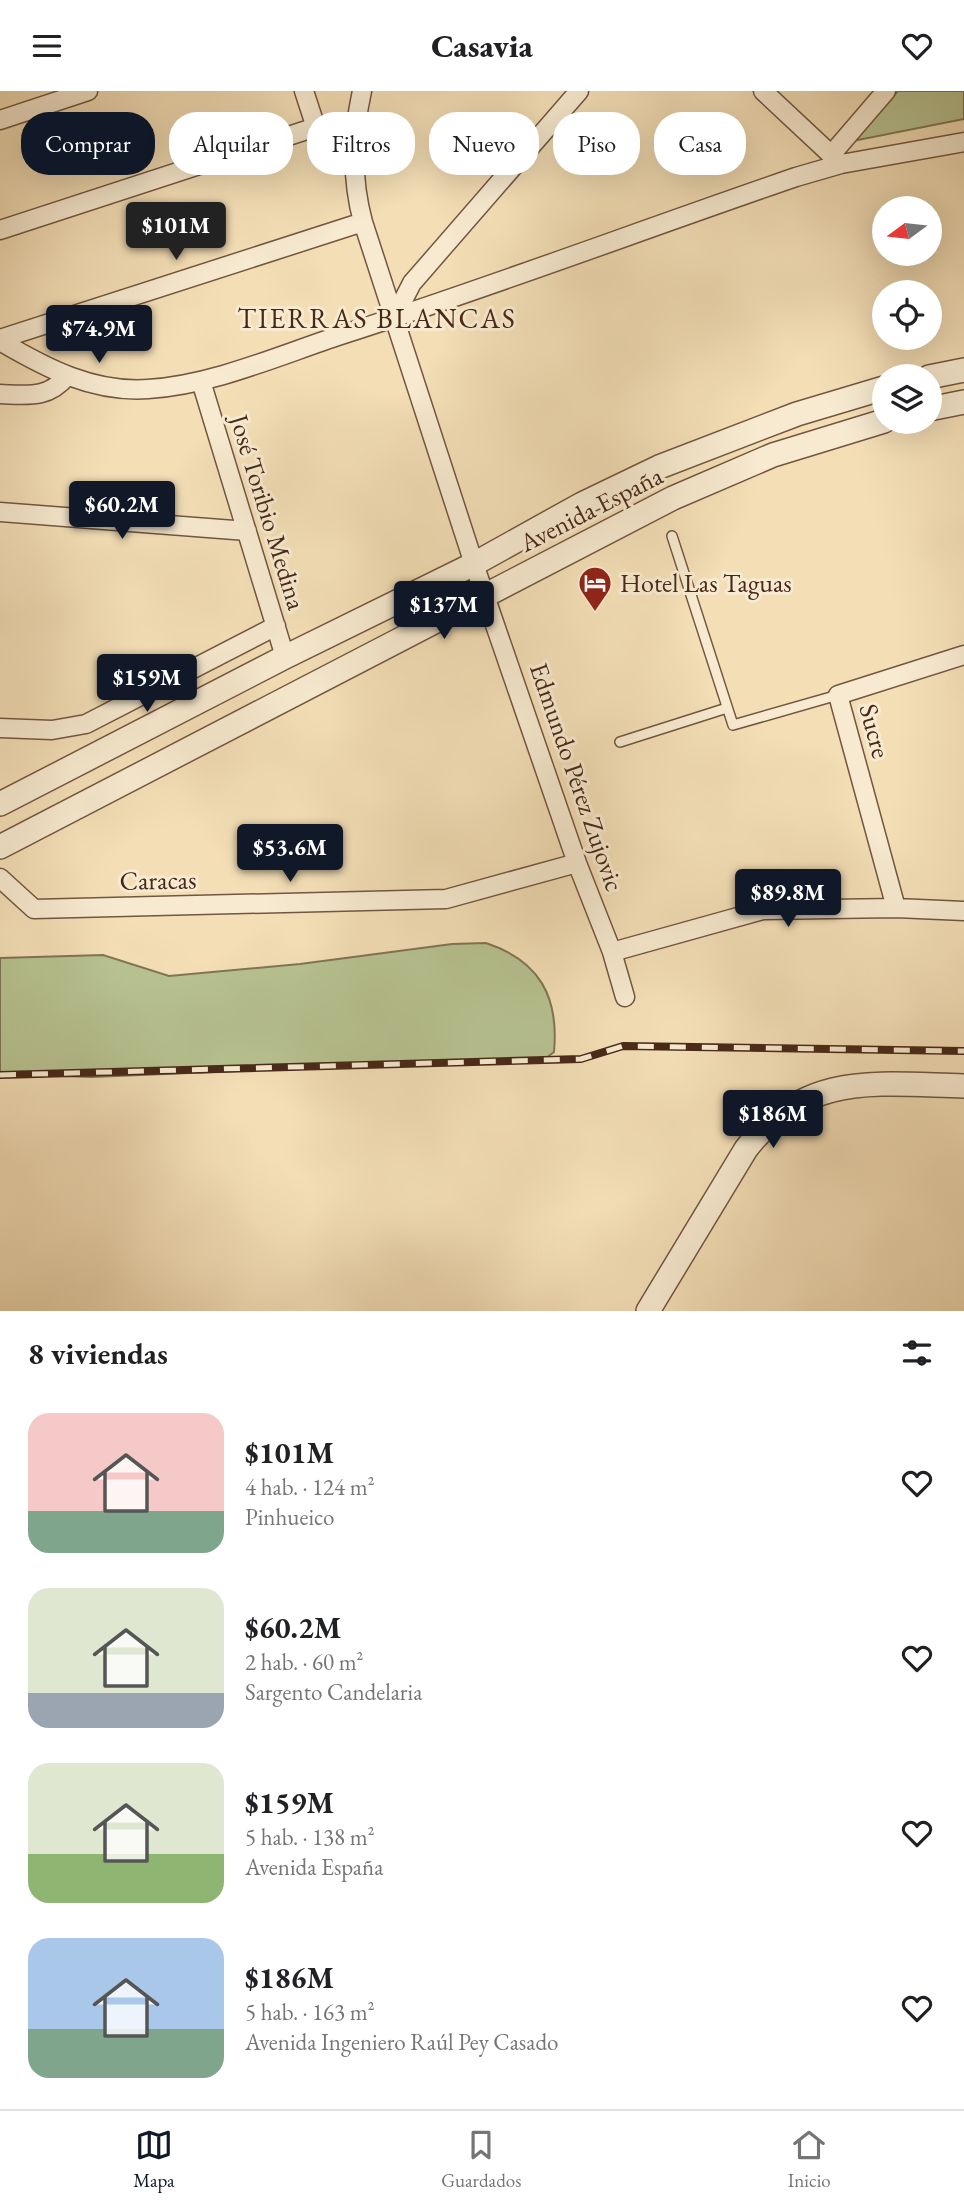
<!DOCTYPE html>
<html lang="es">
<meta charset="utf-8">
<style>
body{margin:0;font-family:"EB Garamond",serif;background:#f6f6f6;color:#202124;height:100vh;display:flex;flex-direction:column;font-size:26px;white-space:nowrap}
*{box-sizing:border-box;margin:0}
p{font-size:23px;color:#757577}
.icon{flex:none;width:38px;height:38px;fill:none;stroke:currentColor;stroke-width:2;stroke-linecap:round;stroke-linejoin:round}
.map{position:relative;height:1220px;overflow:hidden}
.panel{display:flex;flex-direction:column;background:#fff;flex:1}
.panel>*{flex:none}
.hud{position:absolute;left:21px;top:21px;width:922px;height:63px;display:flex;gap:14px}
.needle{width:46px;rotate:255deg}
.tools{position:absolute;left:872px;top:105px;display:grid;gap:14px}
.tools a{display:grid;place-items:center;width:70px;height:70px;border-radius:50%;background:#fff;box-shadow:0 7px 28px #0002;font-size:35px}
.price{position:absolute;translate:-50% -60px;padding:0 16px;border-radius:7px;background:#111827;color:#fff;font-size:23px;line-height:46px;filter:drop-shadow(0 2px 4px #0008)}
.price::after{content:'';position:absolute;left:50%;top:42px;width:21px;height:16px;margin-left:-10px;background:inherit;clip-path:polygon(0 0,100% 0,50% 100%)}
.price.selected{background:#222;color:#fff}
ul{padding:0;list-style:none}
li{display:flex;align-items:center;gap:21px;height:175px;padding:0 28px}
li span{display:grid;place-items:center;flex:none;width:196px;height:140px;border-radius:21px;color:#555}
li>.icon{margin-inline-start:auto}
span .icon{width:84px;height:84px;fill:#fffc;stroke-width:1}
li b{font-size:30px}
h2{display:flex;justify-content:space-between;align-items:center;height:84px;padding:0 28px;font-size:30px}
.pill{padding:0 24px;border-radius:28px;background:#fff;box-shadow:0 7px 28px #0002;font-size:24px;line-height:63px}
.pill.selected{background:#111827;color:#fff}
header{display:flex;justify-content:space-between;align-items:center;height:91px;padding:0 28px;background:#fff;font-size:32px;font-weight:800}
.menu{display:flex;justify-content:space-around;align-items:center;height:98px;border-top:2px solid #e0e0e0;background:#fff;font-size:19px;color:#757577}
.menu a{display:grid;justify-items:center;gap:4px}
.menu .selected{color:#111827}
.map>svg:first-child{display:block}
</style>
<header><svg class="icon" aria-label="menu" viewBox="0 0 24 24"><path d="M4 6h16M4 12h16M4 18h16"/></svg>Casavia<svg class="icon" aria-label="heart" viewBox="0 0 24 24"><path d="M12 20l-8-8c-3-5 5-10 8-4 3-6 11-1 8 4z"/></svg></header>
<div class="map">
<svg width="964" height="1220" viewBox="0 0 964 1220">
<rect width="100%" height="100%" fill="#f3deb6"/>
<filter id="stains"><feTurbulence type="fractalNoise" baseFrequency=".00286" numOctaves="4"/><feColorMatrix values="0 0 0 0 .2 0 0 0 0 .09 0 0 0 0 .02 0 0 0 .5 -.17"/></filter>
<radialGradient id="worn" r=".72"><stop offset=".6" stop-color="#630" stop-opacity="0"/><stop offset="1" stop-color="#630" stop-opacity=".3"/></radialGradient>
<!-- green -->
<path fill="#b7c291" stroke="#807554" stroke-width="2" d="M898 0H964V28L853 50Z
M486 852C540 870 559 906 554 961L546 967 92 986 0 983V867L103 864 169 885 300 873 452 853Z"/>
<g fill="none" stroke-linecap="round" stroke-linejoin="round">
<defs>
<path id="service" d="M672 445 733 634 838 604
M620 651 727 617"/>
<path id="minor" d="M304 0 319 46 354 63
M362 0C352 45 351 87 363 131L474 473 577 772 612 861 625 906
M763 0 841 73
M0 29 88 0
M831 64 886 0
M0 139 316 36
M394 227 412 192 579 0
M0 248 363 131
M0 250C46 277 93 302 148 298 213 294 280 264 341 244 494 195 644 138 796 86L841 73 964 51
M201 290 285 566
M0 303C28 304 48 308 67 285
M0 421 247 440
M0 637 52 639 86 633 276 535
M0 787 34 818 446 808 577 772
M896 817 838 604 964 564
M612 861 763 819 896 817 964 820"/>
<path id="tertiary" d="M929 286 964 279
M929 318 964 311
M0 713 285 566 474 473 582 413 659 376 797 323 884 297
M0 756 673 407 773 364 884 330
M648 1220 746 1058C806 980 876 993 964 995"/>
</defs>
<!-- service casing -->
<use href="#service" stroke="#735640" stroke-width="12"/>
<!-- minor casing -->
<use href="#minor" stroke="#735640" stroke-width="21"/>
<!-- tertiary casing -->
<use href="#tertiary" stroke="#735640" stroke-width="26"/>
<!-- service -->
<use href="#service" stroke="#f7ead0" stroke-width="9"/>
<!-- minor -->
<use href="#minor" stroke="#f7ead0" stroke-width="18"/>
<!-- tertiary -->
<use href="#tertiary" stroke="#f7ead0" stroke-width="23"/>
<defs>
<path id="rail" d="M0 984 581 968 623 955 964 960"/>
</defs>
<!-- rail casing -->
<use href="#rail" stroke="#482818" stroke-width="8"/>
<!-- rail -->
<use href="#rail" stroke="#f7ead0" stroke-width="5" stroke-dasharray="16" stroke-linecap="butt"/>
</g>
<!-- icons -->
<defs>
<symbol id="hotel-pin" viewBox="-11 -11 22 30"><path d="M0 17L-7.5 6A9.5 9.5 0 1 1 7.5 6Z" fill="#8f2418" stroke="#f7ead0"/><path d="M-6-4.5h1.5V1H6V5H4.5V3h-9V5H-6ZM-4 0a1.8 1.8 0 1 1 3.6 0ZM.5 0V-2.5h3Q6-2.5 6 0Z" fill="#fff"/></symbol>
</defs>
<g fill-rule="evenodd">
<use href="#hotel-pin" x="576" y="473" width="38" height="52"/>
</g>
<g text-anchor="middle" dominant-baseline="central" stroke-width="6" stroke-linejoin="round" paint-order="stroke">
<!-- street labels -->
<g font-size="26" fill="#482818" stroke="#f7ead0">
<text transform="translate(591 418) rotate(-27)">Avenida España</text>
<text transform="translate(268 421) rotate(73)">José Toribio Medina</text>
<text transform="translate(875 640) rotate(75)">Sucre</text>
<text transform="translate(577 686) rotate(71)">Edmundo Pérez Zujovic</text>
<text transform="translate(158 789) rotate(-1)">Caracas</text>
</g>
<!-- poi labels -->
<g font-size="26" fill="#482818" stroke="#f7ead0" text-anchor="start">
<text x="620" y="492">Hotel Las Taguas</text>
</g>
<!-- neighbourhood labels -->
<g font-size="28" letter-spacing="2" fill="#482818" stroke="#f7ead0">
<text x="377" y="227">TIERRAS BLANCAS</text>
</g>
</g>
<rect width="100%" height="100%" filter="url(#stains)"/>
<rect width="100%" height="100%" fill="url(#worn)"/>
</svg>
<div class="tools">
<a><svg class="needle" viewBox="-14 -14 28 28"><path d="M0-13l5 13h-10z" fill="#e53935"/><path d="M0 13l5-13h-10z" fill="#757577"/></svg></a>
<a><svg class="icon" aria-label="locate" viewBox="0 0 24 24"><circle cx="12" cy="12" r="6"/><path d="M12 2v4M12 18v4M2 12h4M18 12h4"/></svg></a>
<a><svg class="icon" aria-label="layers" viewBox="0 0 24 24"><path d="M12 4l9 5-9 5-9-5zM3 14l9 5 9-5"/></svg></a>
</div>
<b class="price selected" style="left:176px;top:171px">$101M</b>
<b class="price" style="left:99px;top:274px">$74.9M</b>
<b class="price" style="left:122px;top:450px">$60.2M</b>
<b class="price" style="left:444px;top:550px">$137M</b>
<b class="price" style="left:147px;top:623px">$159M</b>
<b class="price" style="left:290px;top:793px">$53.6M</b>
<b class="price" style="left:788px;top:838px">$89.8M</b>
<b class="price" style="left:773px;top:1059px">$186M</b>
<div class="hud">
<a class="pill selected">Comprar</a>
<a class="pill">Alquilar</a>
<a class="pill">Filtros</a>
<a class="pill">Nuevo</a>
<a class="pill">Piso</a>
<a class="pill">Casa</a>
</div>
</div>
<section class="panel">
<h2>8 viviendas<svg class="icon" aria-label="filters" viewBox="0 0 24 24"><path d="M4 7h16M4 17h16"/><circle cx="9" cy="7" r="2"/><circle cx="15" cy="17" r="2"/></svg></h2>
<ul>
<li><span style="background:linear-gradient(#f6c9c9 70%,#7fa58c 0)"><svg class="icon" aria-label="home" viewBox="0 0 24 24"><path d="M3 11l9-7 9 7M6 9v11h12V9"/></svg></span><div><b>$101M</b><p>4 hab. · 124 m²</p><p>Pinhueico</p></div><svg class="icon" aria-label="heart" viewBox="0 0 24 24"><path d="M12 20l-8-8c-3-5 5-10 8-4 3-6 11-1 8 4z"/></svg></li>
<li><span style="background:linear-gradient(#dfe7d0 75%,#9aa5b1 0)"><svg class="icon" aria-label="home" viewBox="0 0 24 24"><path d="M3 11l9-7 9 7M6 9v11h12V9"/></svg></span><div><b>$60.2M</b><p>2 hab. · 60 m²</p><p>Sargento Candelaria</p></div><svg class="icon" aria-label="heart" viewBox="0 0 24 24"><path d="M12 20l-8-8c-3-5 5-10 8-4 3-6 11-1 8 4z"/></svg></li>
<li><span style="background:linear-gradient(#dfe7d0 65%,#8fb573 0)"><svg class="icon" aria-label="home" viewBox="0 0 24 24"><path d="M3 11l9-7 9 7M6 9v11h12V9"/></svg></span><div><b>$159M</b><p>5 hab. · 138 m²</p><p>Avenida España</p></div><svg class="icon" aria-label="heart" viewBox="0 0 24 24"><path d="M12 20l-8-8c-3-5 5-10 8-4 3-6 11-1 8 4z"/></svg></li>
<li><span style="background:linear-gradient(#a9c7e8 65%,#7fa58c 0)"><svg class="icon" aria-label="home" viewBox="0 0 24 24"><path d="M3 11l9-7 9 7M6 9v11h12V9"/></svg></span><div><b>$186M</b><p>5 hab. · 163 m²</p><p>Avenida Ingeniero Raúl Pey Casado</p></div><svg class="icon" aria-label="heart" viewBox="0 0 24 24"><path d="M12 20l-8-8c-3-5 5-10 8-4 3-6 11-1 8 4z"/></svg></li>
</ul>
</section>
<nav class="menu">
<a class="selected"><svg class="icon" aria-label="map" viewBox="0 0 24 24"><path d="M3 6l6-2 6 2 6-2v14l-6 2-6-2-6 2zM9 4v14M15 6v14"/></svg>Mapa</a>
<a><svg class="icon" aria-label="saved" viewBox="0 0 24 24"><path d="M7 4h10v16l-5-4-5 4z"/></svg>Guardados</a>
<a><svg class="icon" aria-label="home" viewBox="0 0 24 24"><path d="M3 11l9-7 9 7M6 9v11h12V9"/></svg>Inicio</a>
</nav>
